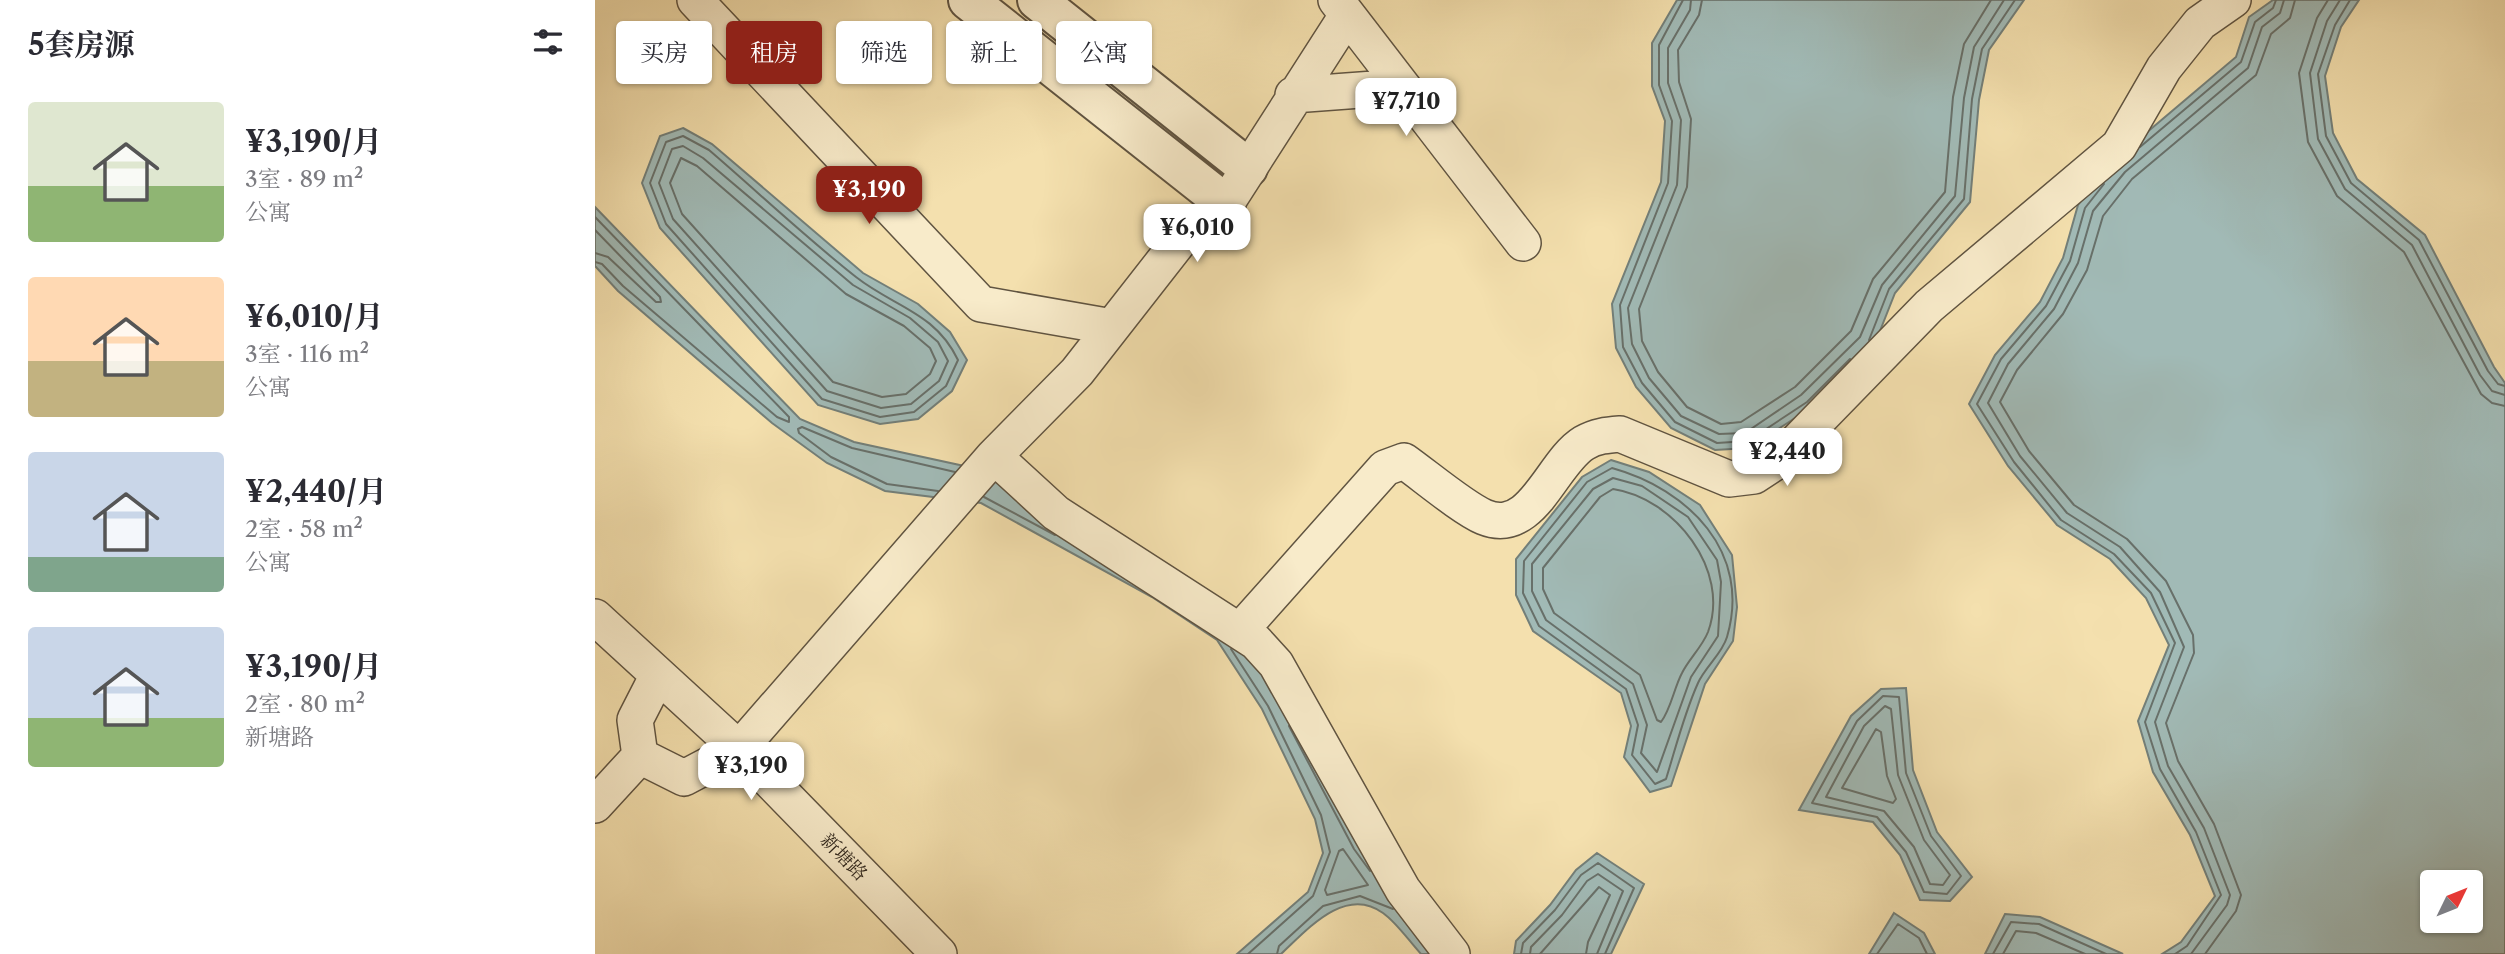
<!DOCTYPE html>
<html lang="zh">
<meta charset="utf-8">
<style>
body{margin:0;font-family:"Libre Caslon Text","Noto Serif SC",serif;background:#f2f2f3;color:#2b2b33;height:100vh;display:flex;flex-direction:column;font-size:26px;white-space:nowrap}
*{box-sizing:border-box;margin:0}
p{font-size:23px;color:#7c7c81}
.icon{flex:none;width:38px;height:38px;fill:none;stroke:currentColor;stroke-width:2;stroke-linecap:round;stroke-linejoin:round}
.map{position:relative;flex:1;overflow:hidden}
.sheet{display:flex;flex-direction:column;background:#fff;width:595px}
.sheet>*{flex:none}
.hud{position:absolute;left:21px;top:21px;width:665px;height:63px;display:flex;gap:14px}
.needle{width:46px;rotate:47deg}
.controls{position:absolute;left:1825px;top:870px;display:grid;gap:14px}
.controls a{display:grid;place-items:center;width:63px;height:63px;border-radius:7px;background:#fff;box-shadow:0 2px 5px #0004;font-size:35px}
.price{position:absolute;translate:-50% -60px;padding:0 16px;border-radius:14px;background:#fff;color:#222;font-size:23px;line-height:46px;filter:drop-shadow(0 2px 4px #0008)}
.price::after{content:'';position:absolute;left:50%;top:42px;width:21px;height:16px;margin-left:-10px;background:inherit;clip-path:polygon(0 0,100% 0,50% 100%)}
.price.on{background:#8f2418;color:#fff}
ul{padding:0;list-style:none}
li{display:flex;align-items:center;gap:21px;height:175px;padding:0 28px}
li span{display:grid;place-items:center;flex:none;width:196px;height:140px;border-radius:7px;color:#555}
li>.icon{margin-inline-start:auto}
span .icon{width:84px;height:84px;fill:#fffc;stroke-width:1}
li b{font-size:30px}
h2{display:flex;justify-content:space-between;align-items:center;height:84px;padding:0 28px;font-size:30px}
.chip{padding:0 24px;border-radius:7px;background:#fff;box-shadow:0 2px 5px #0004;font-size:24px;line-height:63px}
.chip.on{background:#8f2418;color:#fff}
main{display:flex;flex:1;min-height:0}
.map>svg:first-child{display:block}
</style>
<main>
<section class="sheet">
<h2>5套房源<svg class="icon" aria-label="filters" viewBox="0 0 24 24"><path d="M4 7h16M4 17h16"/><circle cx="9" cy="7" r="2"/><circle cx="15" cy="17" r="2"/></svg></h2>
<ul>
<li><span style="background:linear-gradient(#dfe7d0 60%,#8fb573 0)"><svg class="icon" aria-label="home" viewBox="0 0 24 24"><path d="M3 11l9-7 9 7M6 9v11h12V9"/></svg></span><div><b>¥3,190/月</b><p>3室 · 89 m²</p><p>公寓</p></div></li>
<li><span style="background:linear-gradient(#ffd9b3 60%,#c2b280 0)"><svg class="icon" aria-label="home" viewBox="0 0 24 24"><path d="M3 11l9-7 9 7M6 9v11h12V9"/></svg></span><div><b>¥6,010/月</b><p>3室 · 116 m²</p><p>公寓</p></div></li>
<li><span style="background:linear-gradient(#c9d6e8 75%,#7fa58c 0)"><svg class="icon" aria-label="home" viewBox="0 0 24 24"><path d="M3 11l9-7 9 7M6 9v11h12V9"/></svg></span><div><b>¥2,440/月</b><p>2室 · 58 m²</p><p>公寓</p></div></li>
<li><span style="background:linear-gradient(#c9d6e8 65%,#8fb573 0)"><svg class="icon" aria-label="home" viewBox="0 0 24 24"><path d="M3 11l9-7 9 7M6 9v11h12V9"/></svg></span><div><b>¥3,190/月</b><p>2室 · 80 m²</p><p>新塘路</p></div></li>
</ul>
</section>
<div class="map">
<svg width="1910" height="954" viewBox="0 0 1910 954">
<rect width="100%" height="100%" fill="#f4e0ae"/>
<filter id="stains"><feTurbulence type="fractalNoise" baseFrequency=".00286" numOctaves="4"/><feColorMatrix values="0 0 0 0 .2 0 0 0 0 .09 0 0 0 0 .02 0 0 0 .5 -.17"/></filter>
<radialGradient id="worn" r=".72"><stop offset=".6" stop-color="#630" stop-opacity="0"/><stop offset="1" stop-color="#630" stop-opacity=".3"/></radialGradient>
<!-- water -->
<path fill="#a1bab6" stroke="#737f79" stroke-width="2" fill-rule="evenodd" d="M1082 0H1429L1394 50 1384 100 1375 202 1300 293 1279 346 1217 407 1154 448 1120 450 1076 428 1041 387 1021 348 1017 304 1066 182 1070 121 1057 86V43Z
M1678 0H1764L1746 27 1730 76 1738 133 1762 179 1830 235 1899 367 1910 383V954H1567L1586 942 1620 896 1595 835 1558 772 1543 721 1574 645 1551 598 1515 559 1462 525 1413 466 1374 404 1400 355 1445 302 1468 258 1483 205 1518 161 1641 57 1654 17ZM1838 882H1876V920H1838Z
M88 128 117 144 268 273 323 304 355 332 372 360 357 391 323 419 285 424 223 405 65 228 47 183 65 136Z
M0 207 205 419 259 442 383 469 640 630 850 954H826C814 941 802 923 788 913 750 885 712 930 686 954H642L713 892 728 853 720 819 667 709 622 640 557 597 386 503 290 491 232 463 177 423 23 291 0 266Z
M1016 460 1054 472 1105 505 1137 555 1142 607 1138 641 1110 684 1076 786 1055 792 1029 757 1036 726 1026 693 938 631 921 595V559L987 477Z
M1311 688 1318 770 1342 832 1377 877 1355 901 1325 900 1305 855 1278 822 1204 810 1256 716 1286 689Z
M1002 853 1049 884 1016 954H919L921 941 955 905 981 870Z
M1299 913 1329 933 1340 954H1274Z
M1410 914 1445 917 1528 954H1390Z"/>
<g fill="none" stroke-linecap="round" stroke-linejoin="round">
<!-- shore -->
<path stroke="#68706a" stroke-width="2" d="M1088 0 1064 45V85L1077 121 1073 183 1025 305 1028 347 1047 383 1080 422 1122 443 1153 441 1212 402 1255 359
M1096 0 1095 10 1073 48V83L1086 120 1082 185 1033 308 1037 344 1054 378 1086 416 1124 434 1150 433 1206 395 1265 337 1287 285 1360 196 1369 98 1379 47 1409 0
M1107 0 1104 15 1083 50 1084 82 1096 119 1092 187 1044 309 1047 341 1063 372 1092 407 1126 424 1146 422 1200 387 1256 331 1278 279 1350 192 1358 97 1369 44 1396 0
M1733 0 1722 18 1704 73 1713 142 1742 196 1809 252 1886 394 1897 403 1910 406
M1745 0 1732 21 1715 73 1723 139 1750 189 1817 245 1885 375 1897 391 1910 395
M1755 0 1740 25 1723 74 1731 136 1756 183 1824 240 1893 371 1903 384 1910 386
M88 136 114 150C163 192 210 237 261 277 299 307 340 312 363 360L351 386 319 412 285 417 227 399 71 224 55 183 71 142Z
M88 146 108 158 258 285 315 318 343 342 353 361 344 381 316 404 286 408 232 391 78 219 64 183 77 149Z
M1545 147 1646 62 1660 22 1678 8 1681 0
M86 158 102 166 251 294 309 326 335 348 341 361 335 374 311 394 287 397 238 382 87 214 75 183Z
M1509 184 1490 208 1475 261 1451 306 1406 359 1382 404 1419 462 1466 520 1519 554 1556 593 1580 643 1550 722 1565 769 1601 832 1626 895 1592 946 1580 954
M0 217 194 417V422L182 417 28 286 7 264 0 262
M0 230 65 297 66 302H61L13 257 0 253
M1274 340 1294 289 1369 199 1377 99 1387 49 1420 0
M1017 468C1093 489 1157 552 1132 637 1127 654 1110 667 1103 683 1089 714 1081 747 1071 779L1060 784 1037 755 1043 725 1031 689 944 626 928 593 929 561 992 482Z
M1018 478 1047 486 1093 517 1122 560 1126 582 1123 636 1096 677 1062 772 1046 753 1052 725 1038 684 951 620 937 591V564L998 489Z
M1018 489C1079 498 1136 570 1113 632 1107 647 1094 659 1087 673 1079 688 1076 709 1066 722L1062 720 1045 675 959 613 948 589V568L1005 497Z
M343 491 292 484 236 457 204 433 203 429 207 427 257 448 360 472
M389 497 460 535
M636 649 673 706 726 815 735 852 718 896 653 954
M1288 696 1304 697 1311 773 1336 836 1366 876 1352 894 1329 892 1311 852 1282 817 1217 803 1262 721Z
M1290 706 1296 709 1303 775 1329 840 1355 875 1348 885 1335 884 1319 847 1289 811 1231 797 1269 726Z
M694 726 759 849 775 871
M1281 729 1286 732 1292 776 1301 799 1298 803 1247 788Z
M748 849 773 885 732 895 730 890 744 851Z
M682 954 684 946 728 906 765 896 798 909
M926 954 928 943 960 910 986 875 1003 863 1039 888 1010 954
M935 954 936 947 967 915 992 881 1003 874 1028 891 1002 954
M945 954 1004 887 1015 895 993 942 991 954
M1282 954 1303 924 1324 938 1332 954
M1398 954 1416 922 1444 924 1511 954
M1408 954 1421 931 1441 933 1490 954
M1596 954 1632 905 1635 895 1609 828 1573 766 1560 722 1589 647 1565 592 1525 547 1472 513 1425 456 1393 403 1413 364 1459 309 1483 263 1498 211 1530 172 1653 68 1667 27 1685 13 1689 0
M1610 954 1641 911 1646 895 1619 824 1583 761 1571 723 1599 653 1598 635 1571 581 1532 539 1479 505 1434 451 1405 402 1422 370 1468 314 1492 270 1508 216 1537 179 1661 75 1676 34 1695 18 1700 0"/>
<defs>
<path id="minor" d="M100 0 386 304 517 327
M741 0 928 243
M698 95 806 87
M399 456 461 513 661 642 681 664 808 890 857 954
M0 617 144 749 344 954
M645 631 790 468 809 461C829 475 868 508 889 517 938 537 956 463 989 443 1001 436 1012 435 1025 434L1134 479 1159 476 1185 459 1334 306 1524 146 1569 68 1605 23 1638 0
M63 675 40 720 45 756 89 778 144 749 399 456 482 372 593 230 631 204 751 17
M0 805 45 756"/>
<path id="tertiary" d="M373 0 631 204
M442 0 653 168"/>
</defs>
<!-- minor casing -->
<use href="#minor" stroke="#605441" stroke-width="38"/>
<!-- tertiary casing -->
<use href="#tertiary" stroke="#605441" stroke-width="42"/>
<!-- minor -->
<use href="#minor" stroke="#f8ebca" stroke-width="35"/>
<!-- tertiary -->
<use href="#tertiary" stroke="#f8ebca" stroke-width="38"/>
</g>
<g text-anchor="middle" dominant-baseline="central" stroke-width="5" stroke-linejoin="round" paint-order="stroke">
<!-- street labels -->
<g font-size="19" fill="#2e261d" stroke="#f8ebca">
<text transform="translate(249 857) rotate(46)">新塘路</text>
</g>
</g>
<rect width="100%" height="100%" filter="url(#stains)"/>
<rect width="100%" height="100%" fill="url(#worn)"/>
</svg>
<div class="controls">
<a><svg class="needle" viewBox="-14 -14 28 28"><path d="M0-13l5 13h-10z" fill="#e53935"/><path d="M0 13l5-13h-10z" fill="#7c7c81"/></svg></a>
</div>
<b class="price" style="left:811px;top:138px">¥7,710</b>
<b class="price on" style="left:274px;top:226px">¥3,190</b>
<b class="price" style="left:602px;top:264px">¥6,010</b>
<b class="price" style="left:1192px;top:488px">¥2,440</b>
<b class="price" style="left:156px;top:802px">¥3,190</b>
<div class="hud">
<a class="chip">买房</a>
<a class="chip on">租房</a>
<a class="chip">筛选</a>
<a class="chip">新上</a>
<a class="chip">公寓</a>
</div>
</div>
</main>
